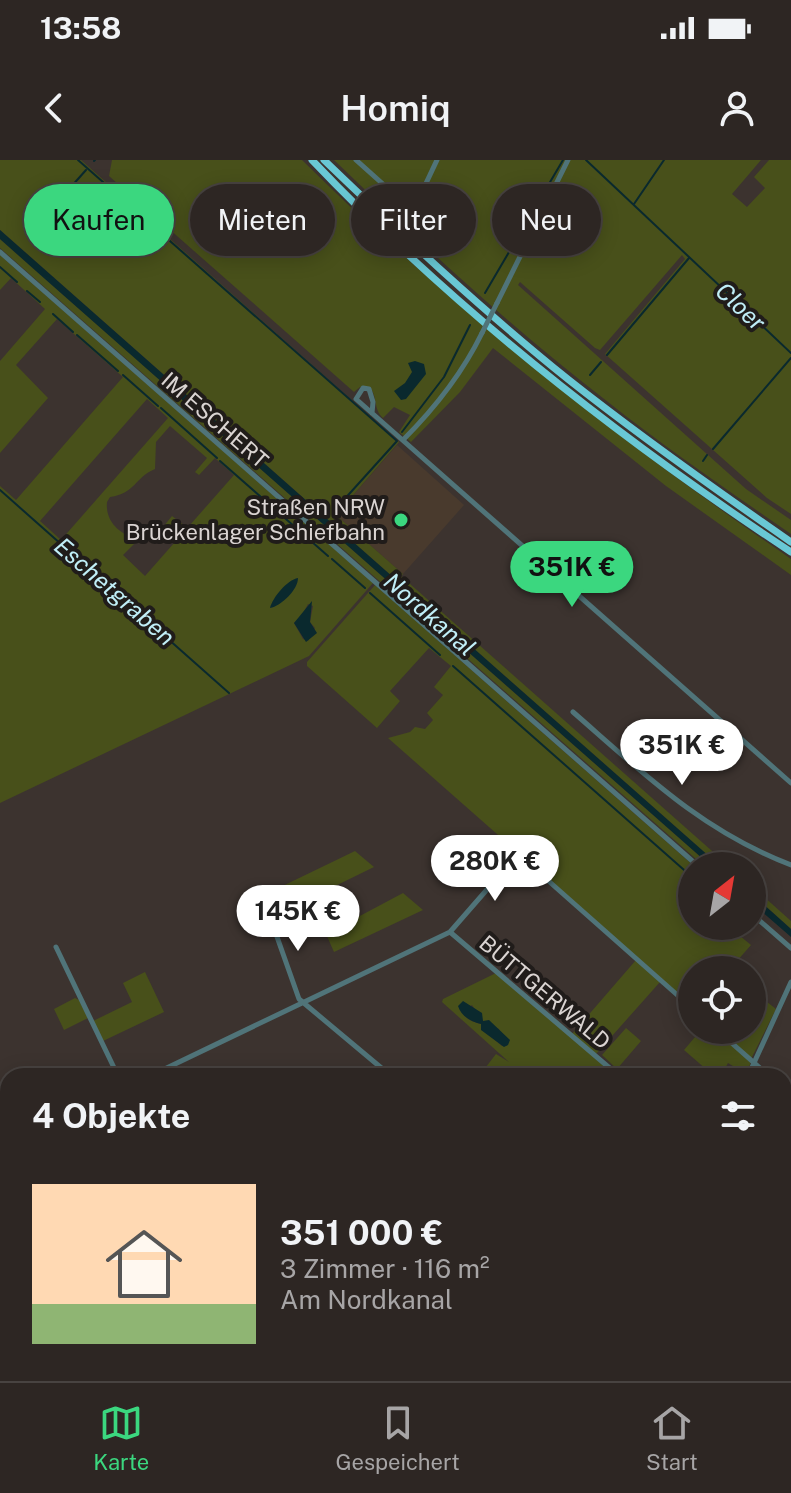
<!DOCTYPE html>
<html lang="de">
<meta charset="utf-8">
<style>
body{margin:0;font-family:"Public Sans",sans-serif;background:#352e2b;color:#f1f3f6;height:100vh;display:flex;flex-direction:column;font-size:30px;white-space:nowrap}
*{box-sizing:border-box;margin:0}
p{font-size:26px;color:#a7a5a6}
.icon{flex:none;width:44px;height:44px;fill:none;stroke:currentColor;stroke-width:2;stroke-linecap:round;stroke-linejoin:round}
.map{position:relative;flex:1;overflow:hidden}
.sheet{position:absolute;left:0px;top:908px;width:792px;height:314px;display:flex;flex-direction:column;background:#2d2623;border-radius:24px 24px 0 0;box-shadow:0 4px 20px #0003,0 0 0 2px #484341}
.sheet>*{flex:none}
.banner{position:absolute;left:24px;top:24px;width:744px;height:72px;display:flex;gap:16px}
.needle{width:52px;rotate:31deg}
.controls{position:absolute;left:678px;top:692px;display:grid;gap:16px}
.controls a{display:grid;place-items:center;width:88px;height:88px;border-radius:50%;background:#2d2623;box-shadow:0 4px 20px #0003,0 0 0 2px #484341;font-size:40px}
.price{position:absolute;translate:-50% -68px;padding:0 18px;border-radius:28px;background:#fff;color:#222;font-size:26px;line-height:52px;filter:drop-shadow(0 2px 4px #0008)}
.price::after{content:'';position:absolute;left:50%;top:48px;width:24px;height:18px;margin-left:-12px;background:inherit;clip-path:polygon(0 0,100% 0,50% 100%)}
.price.on{background:#3bd77f;color:#111}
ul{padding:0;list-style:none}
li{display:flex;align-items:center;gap:24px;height:200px;padding:0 32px}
li span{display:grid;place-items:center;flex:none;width:224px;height:160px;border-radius:0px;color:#555}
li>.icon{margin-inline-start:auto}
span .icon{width:96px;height:96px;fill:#fffc;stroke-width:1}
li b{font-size:34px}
h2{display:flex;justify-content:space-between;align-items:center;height:96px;padding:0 32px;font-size:34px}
.chip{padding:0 28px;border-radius:36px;background:#2d2623;box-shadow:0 4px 20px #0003,0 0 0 2px #484341;font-size:28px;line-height:72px}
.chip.on{background:#3bd77f;color:#111}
.status{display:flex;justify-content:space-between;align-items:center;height:56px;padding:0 40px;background:#2d2623;direction:ltr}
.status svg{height:22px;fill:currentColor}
header{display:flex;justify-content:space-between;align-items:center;height:104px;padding:0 32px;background:#2d2623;font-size:36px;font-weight:600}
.tab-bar{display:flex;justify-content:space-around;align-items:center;height:112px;border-top:2px solid #484341;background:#2d2623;font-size:22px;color:#a7a5a6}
.tab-bar a{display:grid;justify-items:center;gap:4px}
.tab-bar .on{color:#3bd77f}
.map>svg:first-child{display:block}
</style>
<div class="status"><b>13:58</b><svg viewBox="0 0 49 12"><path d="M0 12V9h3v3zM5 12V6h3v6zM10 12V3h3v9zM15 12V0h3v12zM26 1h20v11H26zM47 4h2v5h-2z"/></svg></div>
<header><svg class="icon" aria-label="back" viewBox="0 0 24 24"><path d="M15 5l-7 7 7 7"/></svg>Homiq<svg class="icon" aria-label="person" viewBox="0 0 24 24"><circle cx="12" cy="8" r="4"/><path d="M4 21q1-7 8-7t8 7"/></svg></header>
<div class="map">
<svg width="791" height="1221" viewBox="0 0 791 1221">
<rect width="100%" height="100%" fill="#3c332f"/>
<!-- commercial -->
<path fill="#493a2d" d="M397 285 464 345 403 414 336 355Z"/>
<!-- green -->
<path fill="#48501a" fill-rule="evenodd" d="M0 0H81L399 282 336 355 403 414 401 416 729 706H720L0 70Z
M112 0H302C453 149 617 279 791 399V415L666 326 493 188 460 232 411 282 399 272 410 255 394 247 383 258C373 249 378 237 370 228L360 227 354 232 109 16Z
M334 0H761L732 34 747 47 765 28 754 17 769 0H791V354L767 338 605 194 685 99 682 95 600 190 595 188 520 122 518 125 746 329 791 360V374C729 331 667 289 608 242 511 167 422 85 334 0Z
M0 79 711 706H704L0 88Z
M0 95 373 423 309 496 0 643V326L16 340 123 217 57 159 16 205 48 238 0 293V201L45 149 11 118 0 130ZM147 239 168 258 61 380 40 361ZM170 266 207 298 195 312 199 315 215 298 234 315 145 416 123 395 138 380C120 374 105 362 107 342L110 337C136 333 134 318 155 309L156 282ZM308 444 313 446 310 462 315 468 308 481 303 479 294 463 301 457Z
M172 356 185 366 171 382 159 372Z
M375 425 694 706H692V766H728L751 785 729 810H692V846L388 578 410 572 415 567 425 569 433 560 427 553 443 535 434 527 451 506 429 488 390 531 400 541 377 568 307 506V502Z
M355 691 374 707 272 757 264 735Z
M752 726 791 761V769L752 734Z
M403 733 423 750 334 792 326 774Z
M636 800 660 822 596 894 572 874Z
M145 812 164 852 103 881 93 861 132 842 123 823Z
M496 813 617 916H479L496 894 509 902 442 842 443 839ZM472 845 483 861 499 869 507 886H502L481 868V864C473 862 467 860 462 852Z
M752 830 776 849 751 899 719 870H752Z
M75 838 79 840 88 858 64 870 54 849Z
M626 868 641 881 617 909 602 895Z
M701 870H715L751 902 746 914 728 903 721 916H714L684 890Z
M106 1214H225L211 1221H110Z
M555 1214H649L635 1221H559Z"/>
<!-- water -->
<path fill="#0a292e" d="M0 70 720 706H711L45 119 0 79Z
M415 201 424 204 426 214 406 239 401 240 394 231 405 223 412 212 408 203Z
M298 418C298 430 281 446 270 448 273 437 287 420 298 418Z
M312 441 310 462 317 473 306 482 294 463Z
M752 734 791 769V777L752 743Z
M463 841 482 853 483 861 489 860 510 880 508 885 504 887 481 870V864C471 862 461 856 458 846Z"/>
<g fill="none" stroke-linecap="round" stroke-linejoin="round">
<!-- stream -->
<path stroke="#0a292e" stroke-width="2" d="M78 0 397 281 341 343
M586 0 791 193
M94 1 95 0
M634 44 664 0
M31 72 86 10
M0 107 17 122
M27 131 40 142
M485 133 563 0
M53 154 73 172
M77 175 118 211
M607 195 689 98
M123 215 158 246
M590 215 601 202
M161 248 217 298
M402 272 444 217 470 165
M713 289 791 198
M220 301 328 396
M703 301 707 295
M0 330 229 533
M332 399 365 428
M370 433 440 495
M453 506 692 717"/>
<!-- minor -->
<path stroke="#507479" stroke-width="5" d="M356 0 413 51 437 0
M0 92 698 706
M497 143 568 0
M372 253 373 242 369 229 363 228 356 239 791 623
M403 280C435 248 462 214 482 173
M573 552C643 613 702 671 791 705
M752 754 791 788
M270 757 299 839 391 916
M450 772 619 916
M56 787 118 916
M717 870 769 916
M150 916 450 772 518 694 692 848
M748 916 791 822
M784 929 791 935
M263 1214 266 1221"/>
<!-- major -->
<path stroke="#63b0bb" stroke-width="6" d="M784 998 791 995
M234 1221 248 1214"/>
<!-- highway -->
<path stroke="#69c8d5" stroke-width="7" d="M312 0C454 149 620 279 791 392
M324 0C403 76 483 151 569 220 641 277 716 330 791 382"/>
<!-- minor-bridge -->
<path stroke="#507479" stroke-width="5" d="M482 173 497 143"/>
</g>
<!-- markers -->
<circle fill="#3bd77f" stroke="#201c1a" stroke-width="3" cx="401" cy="360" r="8"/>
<g text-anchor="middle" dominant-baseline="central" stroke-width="8" stroke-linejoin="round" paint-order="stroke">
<!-- street labels -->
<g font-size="22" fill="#dad4d2" stroke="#201c1a">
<text transform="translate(215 260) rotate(41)">IM ESCHERT</text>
<text transform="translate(545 832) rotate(40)">BÜTTGERWALD</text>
</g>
<!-- poi labels -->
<g font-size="22" fill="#dad4d2" stroke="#201c1a" text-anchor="end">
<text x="385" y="347">Straßen NRW<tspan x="385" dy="25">Brückenlager Schiefbahn</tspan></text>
</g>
<!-- water labels -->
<g font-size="24" font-style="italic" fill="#c0eef7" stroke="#201c1a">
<text transform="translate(741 146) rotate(43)">Cloer</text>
<text transform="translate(115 431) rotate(41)">Eschetgraben</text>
<text transform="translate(430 454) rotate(41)">Nordkanal</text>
</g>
</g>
</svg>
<div class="controls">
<a><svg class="needle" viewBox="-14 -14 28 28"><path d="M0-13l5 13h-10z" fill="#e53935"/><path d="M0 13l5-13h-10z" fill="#a7a5a6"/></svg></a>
<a><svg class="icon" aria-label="locate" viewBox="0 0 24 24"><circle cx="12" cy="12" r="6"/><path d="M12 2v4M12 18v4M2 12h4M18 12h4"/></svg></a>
</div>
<b class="price on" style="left:572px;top:449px">351K €</b>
<b class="price" style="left:682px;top:627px">351K €</b>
<b class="price" style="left:495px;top:743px">280K €</b>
<b class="price" style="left:298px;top:793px">145K €</b>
<div class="banner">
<a class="chip on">Kaufen</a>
<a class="chip">Mieten</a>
<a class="chip">Filter</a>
<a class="chip">Neu</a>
</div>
<section class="sheet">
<h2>4 Objekte<svg class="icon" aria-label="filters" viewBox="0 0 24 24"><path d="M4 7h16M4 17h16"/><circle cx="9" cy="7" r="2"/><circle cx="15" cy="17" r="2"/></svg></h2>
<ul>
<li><span style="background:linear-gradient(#ffd9b3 75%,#8fb573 0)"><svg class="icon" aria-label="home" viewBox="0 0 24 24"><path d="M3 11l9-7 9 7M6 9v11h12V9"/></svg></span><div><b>351 000 €</b><p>3 Zimmer · 116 m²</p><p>Am Nordkanal</p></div></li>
</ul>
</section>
</div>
<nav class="tab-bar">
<a class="on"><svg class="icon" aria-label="map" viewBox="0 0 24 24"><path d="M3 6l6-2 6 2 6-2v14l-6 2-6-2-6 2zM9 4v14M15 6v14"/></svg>Karte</a>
<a><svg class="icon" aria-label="saved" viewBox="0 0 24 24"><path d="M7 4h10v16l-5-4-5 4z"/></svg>Gespeichert</a>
<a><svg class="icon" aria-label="home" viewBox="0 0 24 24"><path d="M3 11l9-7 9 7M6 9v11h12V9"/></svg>Start</a>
</nav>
